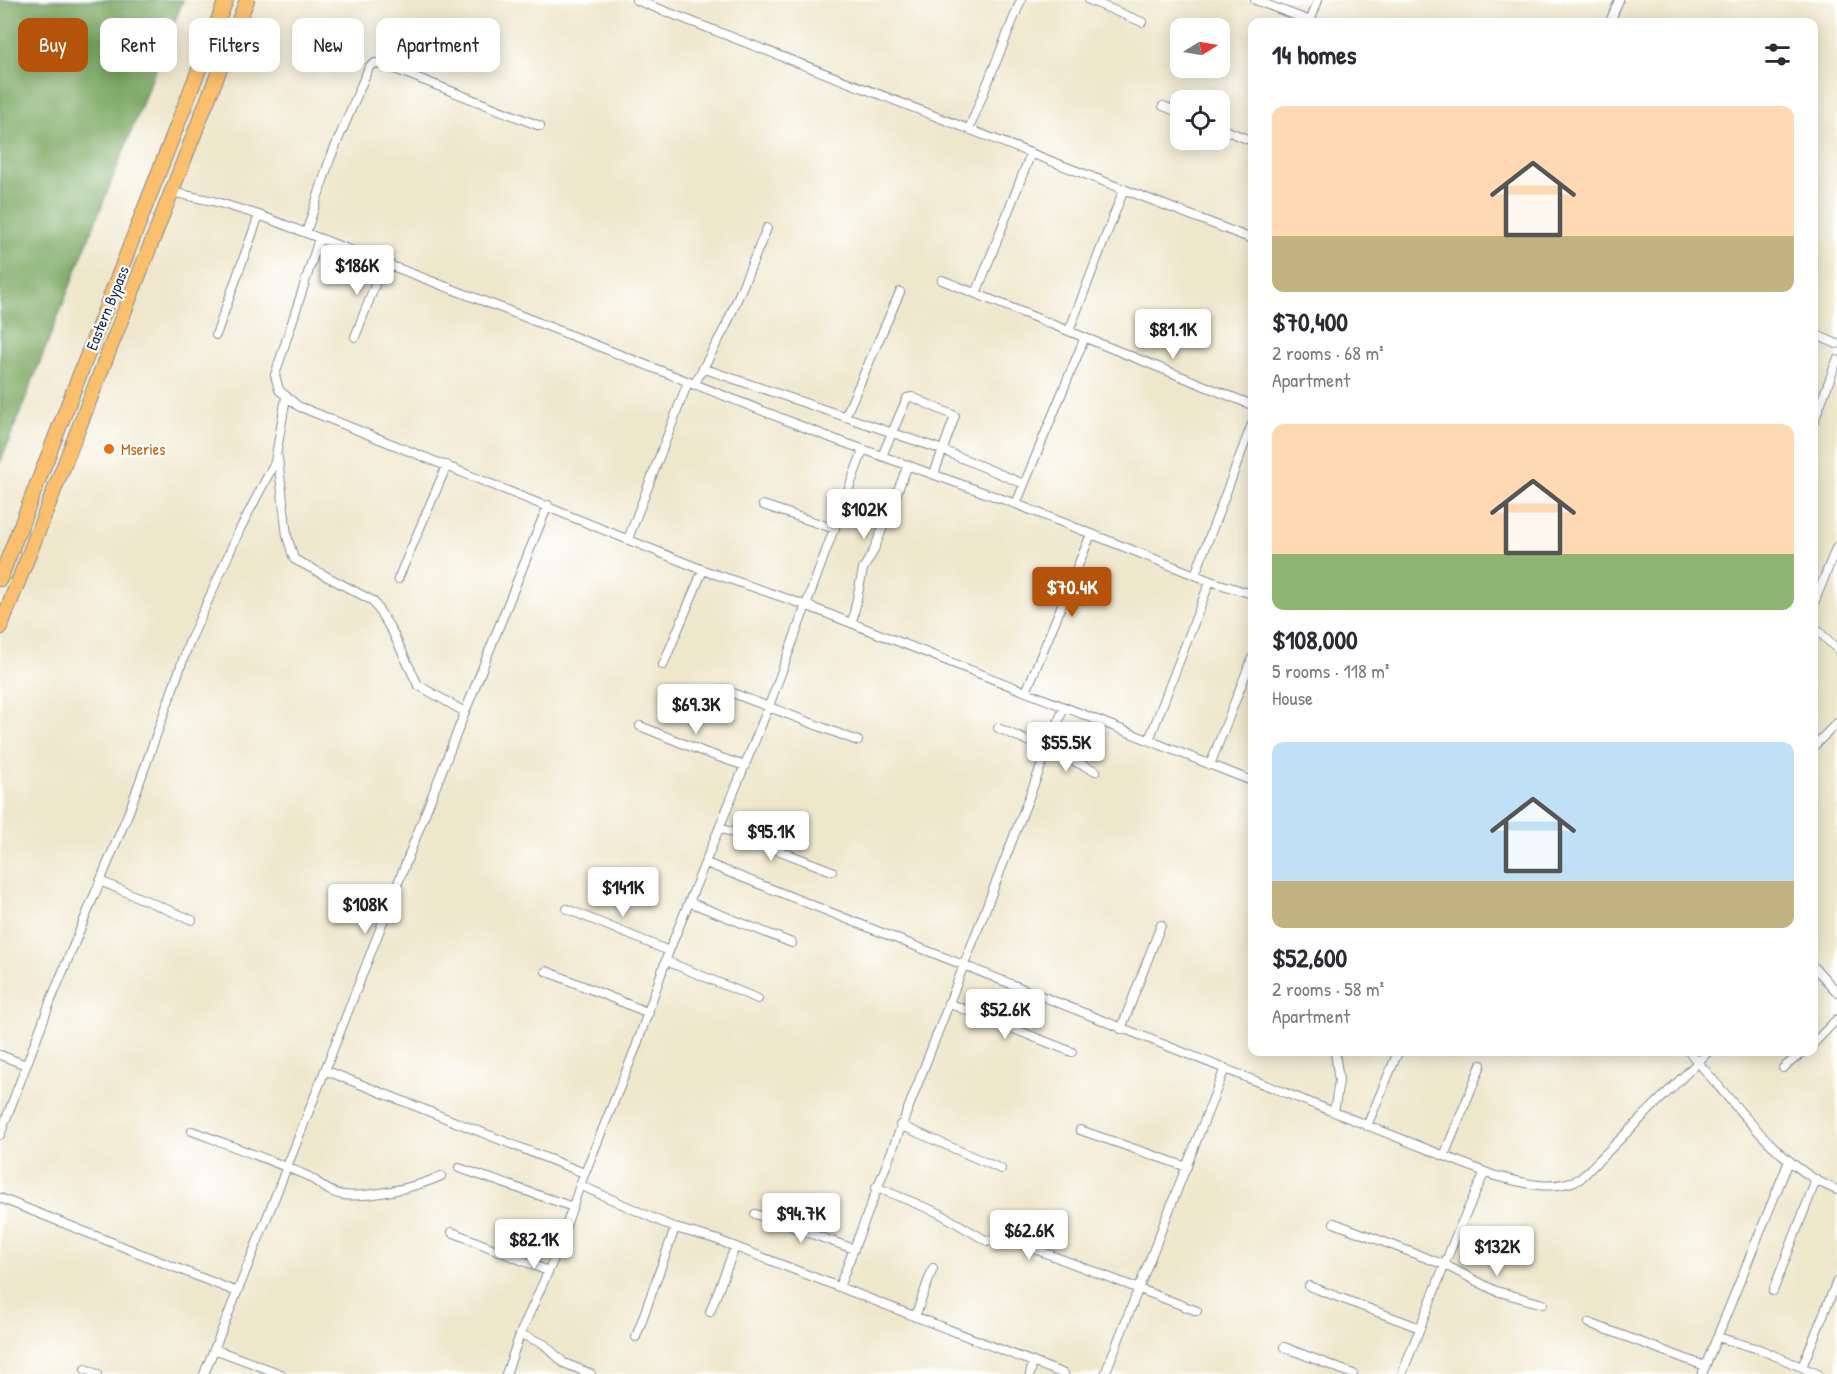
<!DOCTYPE html>
<meta charset="utf-8">
<style>
body{margin:0;font-family:"Patrick Hand",sans-serif;background:#f7f7f7;color:#2b2b33;height:100vh;display:flex;flex-direction:column;font-size:22px;white-space:nowrap}
*{box-sizing:border-box;margin:0}
p{font-size:20px;color:#7c7c81}
.icon{flex:none;width:33px;height:33px;fill:none;stroke:currentColor;stroke-width:2;stroke-linecap:round;stroke-linejoin:round}
.map{position:relative;flex:1;overflow:hidden}
.panel{position:absolute;left:1248px;top:18px;width:570px;height:1038px;display:flex;flex-direction:column;background:#fff;border-radius:12px;box-shadow:0 3px 15px #0003}
.panel>*{flex:none}
.top-card{position:absolute;left:18px;top:18px;width:570px;height:54px;display:flex;gap:12px}
.needle{width:39px;rotate:79deg}
.fabs{position:absolute;left:1170px;top:18px;display:grid;gap:12px}
.fabs a{display:grid;place-items:center;width:60px;height:60px;border-radius:12px;background:#fff;box-shadow:0 3px 15px #0003;font-size:30px}
.price{position:absolute;translate:-50% -51px;padding:0 14px;border-radius:6px;background:#fff;color:#222;font-size:20px;line-height:39px;filter:drop-shadow(0 2px 3px #0008)}
.price::after{content:'';position:absolute;left:50%;top:36px;width:18px;height:14px;margin-left:-9px;background:inherit;clip-path:polygon(0 0,100% 0,50% 100%)}
.price.on{background:#b45309;color:#fff}
ul{padding:0;list-style:none}
li{display:grid;align-content:center;gap:12px;height:318px;padding:0 24px}
li span{display:grid;place-items:center;height:186px;border-radius:12px;color:#555}
li>.icon{margin-inline-start:auto}
span .icon{width:108px;height:108px;fill:#fffc;stroke-width:1}
li b{font-size:26px}
h2{display:flex;justify-content:space-between;align-items:center;height:72px;padding:0 24px;font-size:26px}
.pill{padding:0 21px;border-radius:12px;background:#fff;box-shadow:0 3px 15px #0003;font-size:21px;line-height:54px}
.pill.on{background:#b45309;color:#fff}
.map>svg:first-child{display:block}
</style>
<div class="map">
<svg width="1837" height="1374" viewBox="0 0 1837 1374">
<rect width="100%" height="100%" fill="#fff"/>
<filter id="ink" filterUnits="userSpaceOnUse"><feTurbulence type="fractalNoise" baseFrequency=".0167" numOctaves="2"/><feDisplacementMap in="SourceGraphic" scale="12" xChannelSelector="R" yChannelSelector="G"/><feConvolveMatrix kernelMatrix="1 2 1 2 8 2 1 2 1" color-interpolation-filters="sRGB"/></filter>
<filter id="wash" filterUnits="userSpaceOnUse"><feTurbulence type="fractalNoise" baseFrequency=".008" numOctaves="4" result="noise"/><feDisplacementMap in="SourceGraphic" scale="24" xChannelSelector="R" yChannelSelector="G"/><feGaussianBlur stdDeviation="1.35" result="paint"/><feColorMatrix in="noise" values="0 0 0 0 0 0 0 0 0 0 0 0 0 0 0 0 0 1.4 0 .05"/><feComposite in="paint" operator="in"/></filter>
<g filter="url(#wash)">
<rect width="100%" height="100%" fill="#efe7cc"/>
<!-- forest -->
<path fill="#79a760" stroke="#4a6b5f" stroke-width="1.5" d="M0 0H183L0 463Z"/>
</g>
<g filter="url(#ink)">
<g fill="none" stroke-linecap="round" stroke-linejoin="round">
<defs>
<path id="street" d="M636 0 1252 239
M1089 0 1142 22
M1255 0 1313 22
M1310 22 1318 0
M1610 22 1619 0
M1163 106 1180 113
M1220 128 1252 141
M969 129 1021 0
M171 192 213 201 259 215 504 309 834 439 1016 504 1210 581 1252 594
M306 233 330 159 369 67 375 63 382 64 540 126
M319 239 275 375 279 390 298 406 703 570 808 606 1252 781
M942 280 1252 405
M976 294 1031 153
M1069 331 1124 189
M1814 334 1837 344
M216 335 259 215
M355 337 383 264
M705 369 940 449 1024 484
M694 385 726 326 767 228
M845 417 900 292
M1814 421 1837 360
M882 456 907 398 912 397 955 416 934 474
M278 458 287 536 294 559 373 601 392 631 418 685 463 711
M1016 504 1085 337
M763 505 835 529
M628 539 688 382
M1195 575 1252 424
M398 579 447 465
M1814 603 1837 546
M852 623 863 569 873 552 908 465
M1814 627 1837 649
M663 665 703 570
M722 689 858 741
M1026 692 1091 534
M640 726 704 752 745 766
M998 728 1096 771
M1149 740 1210 581
M1814 746 1837 723
M1210 765 1252 658
M720 828 832 871
M706 863 1495 1176C1527 1183 1548 1192 1580 1179L1708 1052
M100 881 192 920
M689 902 792 943
M567 909 669 951
M666 961 758 999
M1814 967 1837 992
M546 971 649 1013
M948 1003 1072 1052
M1121 1029 1161 925
M1814 1043 1837 1019
M1689 1052C1730 1097 1779 1168 1837 1190
M0 1055 26 1065
M1783 1068 1803 1052
M327 1071 584 1173
M1334 1112 1339 1081 1335 1052
M900 1125 1001 1169
M1367 1126 1398 1052
M1080 1130 1187 1167
M192 1131C229 1145 267 1159 303 1174 317 1179 326 1193 343 1195 368 1198 418 1187 441 1176
M0 1135 51 1000 130 809 189 643 240 529 275 462 286 397
M1444 1156 1481 1065
M459 1168 573 1207
M580 1185 675 1228 715 1239 1064 1374
M876 1187 939 1213 987 1241 1006 1238 1197 1311
M0 1198 237 1292
M755 1214 854 1249
M1334 1223 1445 1265 1496 1291 1543 1304
M452 1232 548 1271
M1309 1286 1420 1328
M839 1287 1064 707
M1773 1291 1816 1180
M710 1312 735 1247
M915 1317 933 1268
M1589 1323 1705 1366
M520 1334 544 1344 564 1363 591 1374
M636 1337 675 1228
M1717 1337 1759 1349 1818 1374
M1284 1347 1353 1374
M214 1349 281 1374
M1802 1367 1837 1281
M85 1369 97 1374
M204 1374C322 1086 430 793 548 505
M506 1374 521 1332 557 1252 580 1185 636 1047 669 951 769 706 863 450
M1030 1374 1033 1362
M1105 1374 1225 1068
M1402 1374 1457 1233 1485 1172
M1702 1374 1789 1161"/>
<path id="primary" d="M0 579 226 0
M0 628 247 0"/>
</defs>
<!-- street casing -->
<use href="#street" stroke="#858b95" stroke-width="10"/>
<!-- primary casing -->
<use href="#primary" stroke="#858b95" stroke-width="16"/>
<!-- street -->
<use href="#street" stroke="#fff" stroke-width="8"/>
<!-- primary -->
<use href="#primary" stroke="#f9bf6d" stroke-width="14"/>
</g>
</g>
<!-- markers -->
<circle fill="#e8710a" stroke="#fff" stroke-width="2" cx="109" cy="449" r="6"/>
<g text-anchor="middle" dominant-baseline="central" stroke-width="4.5" stroke-linejoin="round" paint-order="stroke">
<!-- street labels -->
<g font-size="16" fill="#1b2f5e" stroke="#fff">
<text transform="translate(107 308) rotate(-68)">Eastern Bypass</text>
</g>
<!-- food labels -->
<g font-size="16" fill="#c56008" stroke="#fff" text-anchor="start">
<text x="121" y="449">Mseries</text>
</g>
</g>
</svg>
<div class="fabs">
<a><svg class="needle" viewBox="-14 -14 28 28"><path d="M0-13l5 13h-10z" fill="#e53935"/><path d="M0 13l5-13h-10z" fill="#7c7c81"/></svg></a>
<a><svg class="icon" aria-label="locate" viewBox="0 0 24 24"><circle cx="12" cy="12" r="6"/><path d="M12 2v4M12 18v4M2 12h4M18 12h4"/></svg></a>
</div>
<b class="price" style="left:357px;top:296px">$186K</b>
<b class="price" style="left:1173px;top:360px">$81.1K</b>
<b class="price" style="left:864px;top:540px">$102K</b>
<b class="price on" style="left:1072px;top:618px">$70.4K</b>
<b class="price" style="left:696px;top:735px">$69.3K</b>
<b class="price" style="left:1066px;top:773px">$55.5K</b>
<b class="price" style="left:771px;top:862px">$95.1K</b>
<b class="price" style="left:623px;top:918px">$141K</b>
<b class="price" style="left:365px;top:935px">$108K</b>
<b class="price" style="left:1005px;top:1040px">$52.6K</b>
<b class="price" style="left:801px;top:1244px">$94.7K</b>
<b class="price" style="left:1029px;top:1261px">$62.6K</b>
<b class="price" style="left:534px;top:1270px">$82.1K</b>
<b class="price" style="left:1497px;top:1277px">$132K</b>
<div class="top-card">
<a class="pill on">Buy</a>
<a class="pill">Rent</a>
<a class="pill">Filters</a>
<a class="pill">New</a>
<a class="pill">Apartment</a>
</div>
<section class="panel">
<h2>14 homes<svg class="icon" aria-label="filters" viewBox="0 0 24 24"><path d="M4 7h16M4 17h16"/><circle cx="9" cy="7" r="2"/><circle cx="15" cy="17" r="2"/></svg></h2>
<ul>
<li><span style="background:linear-gradient(#ffd9b3 70%,#c2b280 0)"><svg class="icon" aria-label="home" viewBox="0 0 24 24"><path d="M3 11l9-7 9 7M6 9v11h12V9"/></svg></span><div><b>$70,400</b><p>2 rooms · 68 m²</p><p>Apartment</p></div></li>
<li><span style="background:linear-gradient(#ffd9b3 70%,#8fb573 0)"><svg class="icon" aria-label="home" viewBox="0 0 24 24"><path d="M3 11l9-7 9 7M6 9v11h12V9"/></svg></span><div><b>$108,000</b><p>5 rooms · 118 m²</p><p>House</p></div></li>
<li><span style="background:linear-gradient(#bfe0f5 75%,#c2b280 0)"><svg class="icon" aria-label="home" viewBox="0 0 24 24"><path d="M3 11l9-7 9 7M6 9v11h12V9"/></svg></span><div><b>$52,600</b><p>2 rooms · 58 m²</p><p>Apartment</p></div></li>
</ul>
</section>
</div>
